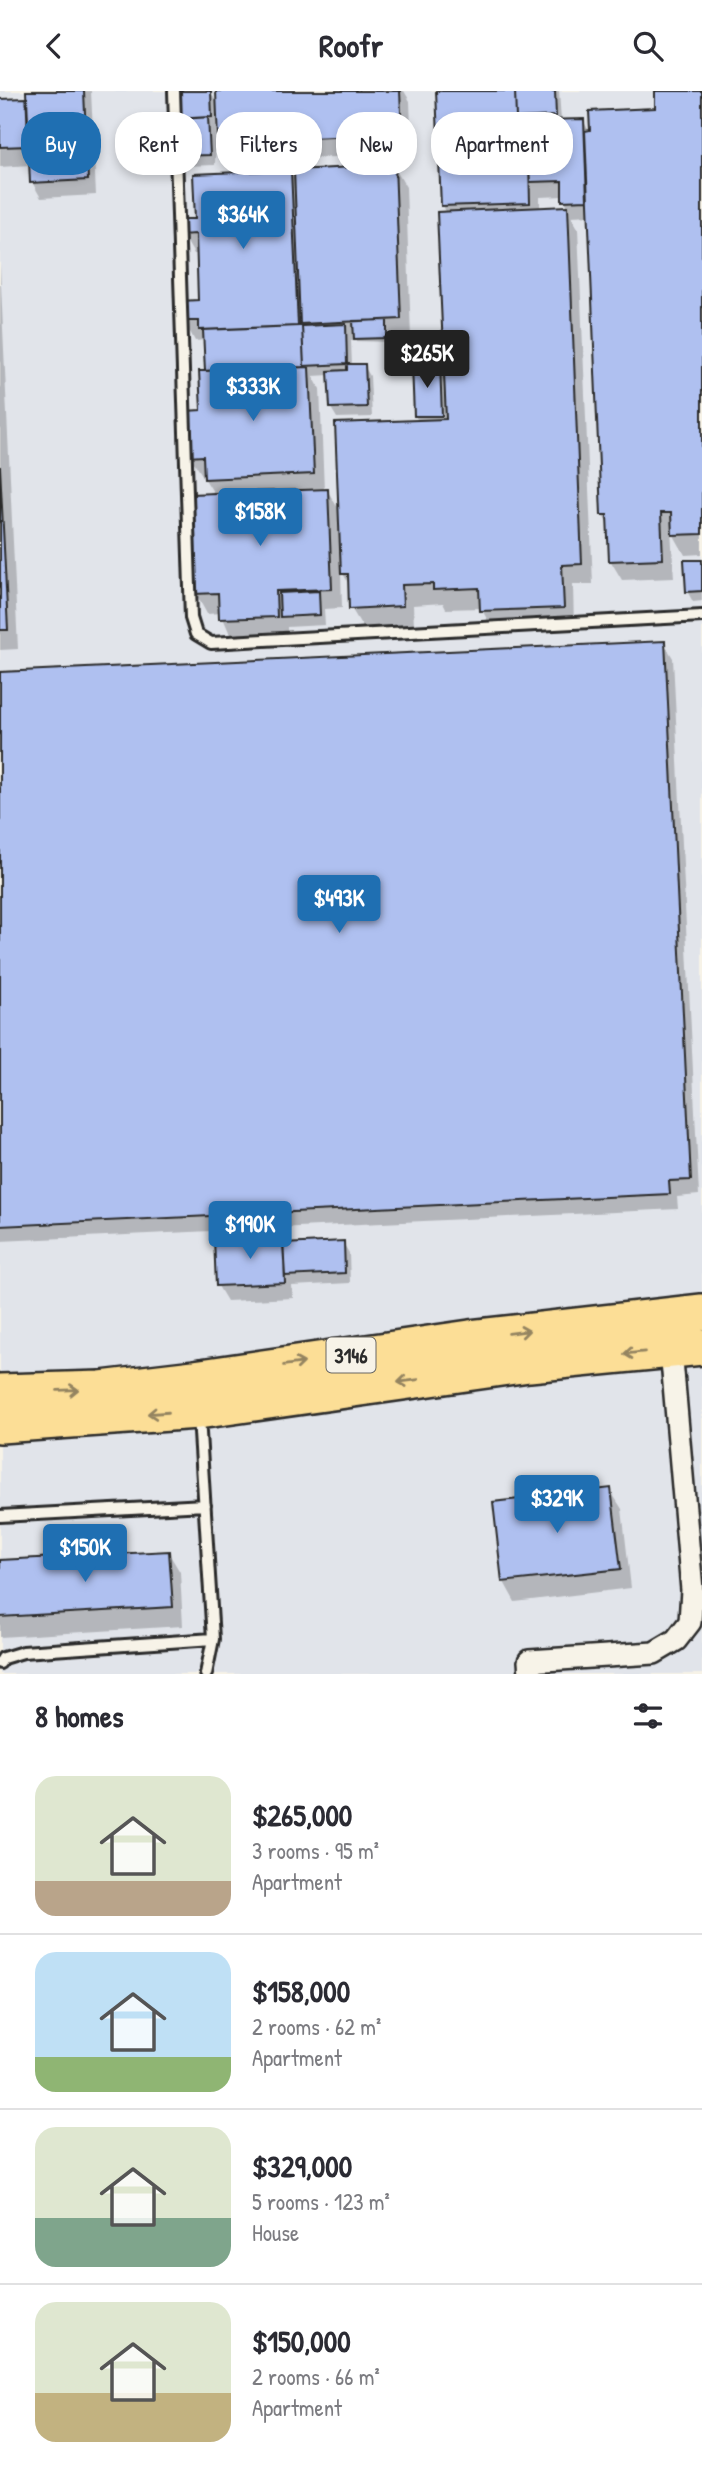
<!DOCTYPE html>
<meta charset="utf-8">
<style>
body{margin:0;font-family:"Patrick Hand",sans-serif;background:#f2f2f3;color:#2b2b33;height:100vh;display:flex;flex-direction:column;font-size:26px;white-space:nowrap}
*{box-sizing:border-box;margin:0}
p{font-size:23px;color:#7c7c81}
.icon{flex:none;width:38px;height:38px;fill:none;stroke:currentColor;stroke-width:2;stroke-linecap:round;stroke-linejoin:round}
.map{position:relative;height:1583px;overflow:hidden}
.details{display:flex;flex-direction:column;background:#fff;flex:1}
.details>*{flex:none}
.top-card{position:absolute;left:21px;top:21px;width:662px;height:63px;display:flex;gap:14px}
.price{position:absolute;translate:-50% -60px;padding:0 16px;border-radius:7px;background:#1f6fb2;color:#fff;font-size:23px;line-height:46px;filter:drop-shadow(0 2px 4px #0008)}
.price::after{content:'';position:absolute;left:50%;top:42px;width:21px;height:16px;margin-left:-10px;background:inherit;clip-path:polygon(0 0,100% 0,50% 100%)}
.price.active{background:#222;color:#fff}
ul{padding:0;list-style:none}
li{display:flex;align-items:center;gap:21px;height:175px;padding:0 35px}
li+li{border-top:2px solid #e1e1e2}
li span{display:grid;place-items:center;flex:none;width:196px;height:140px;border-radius:21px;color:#555}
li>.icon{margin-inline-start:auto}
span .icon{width:84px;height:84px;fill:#fffc;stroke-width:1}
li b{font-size:30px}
h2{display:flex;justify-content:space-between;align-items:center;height:84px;padding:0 35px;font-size:30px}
.tag{padding:0 24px;border-radius:28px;background:#fff;box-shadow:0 4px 10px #0003;font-size:24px;line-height:63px}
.tag.active{background:#1f6fb2;color:#fff}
header{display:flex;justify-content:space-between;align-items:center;height:91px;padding:0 35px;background:#fff;font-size:32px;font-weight:800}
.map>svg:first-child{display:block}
</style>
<header><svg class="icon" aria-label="back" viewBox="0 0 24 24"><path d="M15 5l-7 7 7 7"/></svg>Roofr<svg class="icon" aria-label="search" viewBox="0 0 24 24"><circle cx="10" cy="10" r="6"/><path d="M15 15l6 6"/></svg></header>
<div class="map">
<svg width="702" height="1583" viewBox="0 0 702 1583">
<rect width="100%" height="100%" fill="#f7f3e8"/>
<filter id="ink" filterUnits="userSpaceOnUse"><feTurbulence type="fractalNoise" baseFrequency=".0143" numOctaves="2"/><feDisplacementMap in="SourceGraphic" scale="14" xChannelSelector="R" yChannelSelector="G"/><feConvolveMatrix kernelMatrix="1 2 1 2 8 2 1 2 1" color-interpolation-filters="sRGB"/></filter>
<g filter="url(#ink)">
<!-- built -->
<path fill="#e1e4ea" d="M0 0H702V1583H0Z"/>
<!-- shadow -->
<path fill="#0003" fill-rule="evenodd" d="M28 0H91L96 104 41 107 32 91 31 74 0 76V10L28 8Z
M210 0 218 14 217 0H404L410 10 412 63 231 70 220 50 219 28H216L215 74 186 75 180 65Z
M438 0H559L561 30 583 29 592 46 657 19 656 0H702V463L685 464 671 439 674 487 622 489 610 469 609 434 603 424 591 124 571 125 578 137 593 493H573L574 536 493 539 481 517 446 518 443 512 413 514 414 535 363 537 351 517 350 495 341 479 342 517 324 518 325 534 287 536V545L232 548 221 522 207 523 196 503 215 404 190 365 203 321 207 282 205 249 195 250 184 230 200 211 198 163H194L182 143 197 129 290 81 296 91 394 76 406 96 411 248 389 249V251L351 250 352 275H364L370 285 372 326 337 327 331 317 330 284 313 285 320 298 324 400 327 399 341 422 419 331 415 325 439 273 446 286 447 122 443 115ZM513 18 526 41V37L543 36 545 66 517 72 516 46H525L510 20ZM564 105 568 117 540 118V106Z
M0 173 18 558 0 559Z
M702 470V510L693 511 687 500Z
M664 552 673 567 699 1104 677 1106 678 1118 0 1150V583Z
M282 1146 287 1154 343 1152 349 1162 350 1192 292 1195 293 1207 227 1210 218 1195Z
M610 1399 622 1418 631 1497 515 1511 504 1491 494 1412Z
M168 1461 180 1481 183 1535 0 1546V1471Z"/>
<!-- building -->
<path fill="#afc0f0" stroke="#2b2b2b" stroke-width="2" d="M26 0H84L88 89 30 92Z
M179 0H211L212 26 180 28Z
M216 0H400L402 43 218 51Z
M436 0H515L516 27H506L508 71 529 70 530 112 441 115Z
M515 0H555L556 25 516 27Z
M655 0H702V443L672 444 671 422H661L663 468 609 470 607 424H601L585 40 590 39 589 20 655 17Z
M27 7 29 55 0 56V8Z
M208 26 210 64 178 65 177 28Z
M584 28 587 109 562 110V90L530 91 528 65 543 64 541 29Z
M395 74 401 228 300 233 294 79Z
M291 79 298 235 199 239V230H182L181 210 198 209 196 143 180 144V128H195L193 83Z
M568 115 582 473 562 474 564 517 480 520 479 497 433 499V493L402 494 403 515 349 518 348 483H341L335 332 446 328 437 121Z
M387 229V247L354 248 353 230Z
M346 233 347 273 304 275 302 235Z
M298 235H302L304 276 205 280 203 239Z
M440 272 442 325H414L412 273Z
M347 273H365L367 316 330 317 328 280 347 279Z
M309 276 314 383 204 388 203 365 188 366 186 320 201 319 199 280Z
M0 375 8 539H0Z
M328 398 332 498 276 500 277 526 219 528 218 502 194 503 190 403Z
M684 469H702V500L686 501Z
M319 500 320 524 280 526 279 502Z
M665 550 691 1089 669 1090 670 1103 0 1135V581Z
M283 1144 285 1192 216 1195 214 1147Z
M344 1150 345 1182 285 1185 283 1153Z
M611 1397 621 1478 502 1491 493 1411Z
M169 1460 173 1516 0 1526V1469Z"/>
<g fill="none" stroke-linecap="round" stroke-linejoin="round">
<defs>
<path id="lane" d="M174 0 191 527 196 543 211 552 702 525
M199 1326 213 1548 206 1583
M0 1425 205 1414
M0 1572 3 1567 23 1561 213 1548"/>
<path id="street" d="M530 1583 529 1570 654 1562 676 1549 690 1531 692 1499 671 1258"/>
<path id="primary" d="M0 1301 101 1298 194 1287 470 1247 702 1221
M0 1334 198 1320 529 1273 702 1256"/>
</defs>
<!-- lane casing -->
<use href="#lane" stroke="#2b2b2b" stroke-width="16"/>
<!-- street casing -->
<use href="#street" stroke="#2b2b2b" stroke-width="26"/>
<!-- primary casing -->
<use href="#primary" stroke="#2b2b2b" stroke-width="40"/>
<!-- lane -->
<use href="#lane" stroke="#f7f3e8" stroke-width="10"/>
<!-- street -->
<use href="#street" stroke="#f7f3e8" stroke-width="21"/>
<!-- primary -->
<use href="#primary" stroke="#fcde96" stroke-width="35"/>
</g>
<!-- one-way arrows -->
<defs><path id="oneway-shaft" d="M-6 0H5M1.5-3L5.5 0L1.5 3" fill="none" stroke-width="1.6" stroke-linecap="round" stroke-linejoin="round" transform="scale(1.75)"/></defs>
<g stroke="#948460">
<use href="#oneway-shaft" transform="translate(519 1241) rotate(-7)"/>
<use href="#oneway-shaft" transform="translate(634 1262) rotate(174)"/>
<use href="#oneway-shaft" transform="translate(294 1273) rotate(-8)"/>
<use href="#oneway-shaft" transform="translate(408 1290) rotate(172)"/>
<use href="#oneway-shaft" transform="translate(68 1299) rotate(-2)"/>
<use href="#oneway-shaft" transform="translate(158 1322) rotate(176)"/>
</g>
</g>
<g text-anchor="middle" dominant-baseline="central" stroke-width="7" stroke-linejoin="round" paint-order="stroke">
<!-- shield labels -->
<rect fill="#f7f3e8" stroke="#686764" stroke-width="2" x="326.5" y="1246.5" width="49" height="35" rx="5"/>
<g font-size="21" font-weight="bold" fill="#2b2b2b">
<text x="351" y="1264">3146</text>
</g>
</g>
</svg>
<b class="price" style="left:243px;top:160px">$364K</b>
<b class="price active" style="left:427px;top:299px">$265K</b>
<b class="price" style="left:253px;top:332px">$333K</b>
<b class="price" style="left:260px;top:457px">$158K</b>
<b class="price" style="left:339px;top:844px">$493K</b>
<b class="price" style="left:250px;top:1170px">$190K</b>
<b class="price" style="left:557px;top:1444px">$329K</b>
<b class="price" style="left:85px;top:1493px">$150K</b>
<div class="top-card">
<a class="tag active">Buy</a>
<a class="tag">Rent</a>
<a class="tag">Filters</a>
<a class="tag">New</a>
<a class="tag">Apartment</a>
</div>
</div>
<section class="details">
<h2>8 homes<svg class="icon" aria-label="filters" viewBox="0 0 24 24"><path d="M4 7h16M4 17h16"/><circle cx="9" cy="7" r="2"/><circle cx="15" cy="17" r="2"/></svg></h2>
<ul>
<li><span style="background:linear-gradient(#dfe7d0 75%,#b9a48a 0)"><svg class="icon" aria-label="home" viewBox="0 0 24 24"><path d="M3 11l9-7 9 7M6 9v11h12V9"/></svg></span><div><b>$265,000</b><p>3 rooms · 95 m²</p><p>Apartment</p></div></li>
<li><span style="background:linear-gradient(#bfe0f5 75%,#8fb573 0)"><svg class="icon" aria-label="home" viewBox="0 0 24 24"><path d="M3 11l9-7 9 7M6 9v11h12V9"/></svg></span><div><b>$158,000</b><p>2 rooms · 62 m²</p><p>Apartment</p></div></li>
<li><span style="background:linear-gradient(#dfe7d0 65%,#7fa58c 0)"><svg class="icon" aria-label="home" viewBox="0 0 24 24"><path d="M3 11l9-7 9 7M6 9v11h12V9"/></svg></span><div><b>$329,000</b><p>5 rooms · 123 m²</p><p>House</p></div></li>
<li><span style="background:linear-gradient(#dfe7d0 65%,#c2b280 0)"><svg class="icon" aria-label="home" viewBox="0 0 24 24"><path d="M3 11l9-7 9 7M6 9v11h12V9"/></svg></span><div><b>$150,000</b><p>2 rooms · 66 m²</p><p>Apartment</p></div></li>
</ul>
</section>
